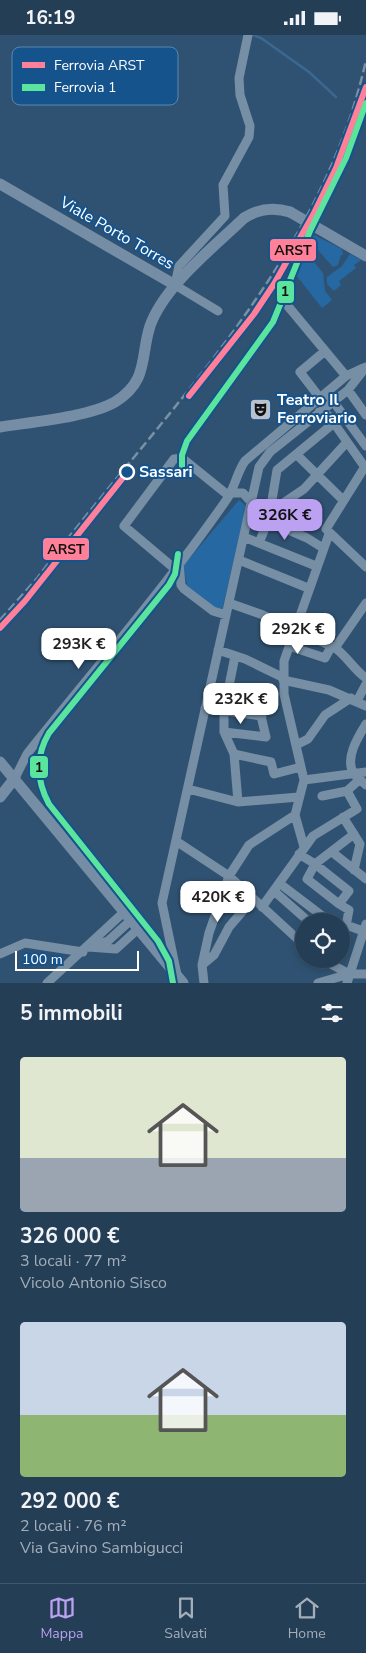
<!DOCTYPE html>
<html lang="it">
<meta charset="utf-8">
<style>
body{margin:0;font-family:"Nunito Sans",sans-serif;background:#304960;color:#f1f3f6;height:100vh;display:flex;flex-direction:column;font-size:19px;white-space:nowrap}
*{box-sizing:border-box;margin:0}
p{font-size:16px;color:#a3aeb9}
.icon{flex:none;width:28px;height:28px;fill:none;stroke:currentColor;stroke-width:2;stroke-linecap:round;stroke-linejoin:round}
.map{position:relative;height:948px;overflow:hidden}
.side{display:flex;flex-direction:column;background:#243e56;flex:1}
.side>*{flex:none}
.buttons{position:absolute;left:295px;top:878px;display:grid;gap:10px}
.buttons a{display:grid;place-items:center;width:55px;height:55px;border-radius:50%;background:#243e56;box-shadow:0 2px 8px #0003,0 0 0 1px #41576c;font-size:25px}
.scale{position:absolute;left:15px;bottom:12px;width:124px;box-sizing:border-box;padding-left:5px;border:2px solid #fff;border-top:0;font-size:14px;line-height:18px;white-space:nowrap;color:#fff;-webkit-text-stroke:4px #15538d;paint-order:stroke}
.price{position:absolute;translate:-50% -42px;padding:0 11px;border-radius:10px;background:#fff;color:#222;font-size:16px;line-height:32px;filter:drop-shadow(0 1px 2px #0008)}
.price::after{content:'';position:absolute;left:50%;top:30px;width:15px;height:11px;margin-left:-8px;background:inherit;clip-path:polygon(0 0,100% 0,50% 100%)}
.price.active{background:#bca0f2;color:#111}
ul{padding:0;list-style:none}
li{display:grid;align-content:center;gap:10px;height:265px;padding:0 20px}
li span{display:grid;place-items:center;height:155px;border-radius:5px;color:#555}
li>.icon{margin-inline-start:auto}
span .icon{width:90px;height:90px;fill:#fffc;stroke-width:1}
li b{font-size:21px}
h2{display:flex;justify-content:space-between;align-items:center;height:60px;padding:0 20px;font-size:21px}
.status{display:flex;justify-content:space-between;align-items:center;height:35px;padding:0 25px;background:#243e56;direction:ltr}
.status svg{height:14px;fill:currentColor}
.menu{display:flex;justify-content:space-around;align-items:center;height:70px;border-top:1px solid #41576c;background:#243e56;font-size:14px;color:#a3aeb9}
.menu a{display:grid;justify-items:center;gap:2px}
.menu .active{color:#bca0f2}
.map>svg:first-child{display:block}
</style>
<div class="status"><b>16:19</b><svg viewBox="0 0 49 12"><path d="M0 12V9h3v3zM5 12V6h3v6zM10 12V3h3v9zM15 12V0h3v12zM26 1h20v11H26zM47 4h2v5h-2z"/></svg></div>
<div class="map">
<svg width="366" height="948" viewBox="0 0 366 948">
<rect width="100%" height="100%" fill="#305272"/>
<!-- green -->
<path fill="#2668a2" d="M314 200 342 214 343 220H341L338 230 333 232 310 206Z
M305 216 323 238 325 256 332 265 322 273 296 240Z
M350 219 361 225 354 230 356 233 339 246 341 250 334 256 327 249V242L342 231Z
M239 465 246 471 222 576 209 572 188 554 183 531Z"/>
<g fill="none" stroke-linecap="round" stroke-linejoin="round">
<!-- stream -->
<path stroke="#3b6891" stroke-width="2.5" d="M253 0 261 3 309 37 336 62"/>
<!-- minor -->
<path stroke="#778fa5" stroke-width="9" d="M287 270 346 341
M218 276 175 250 179 231 225 181 223 150 249 102 250 91 240 60 239 43 248 0
M348 355 366 380
M330 362 366 411
M320 363 300 337 325 316
M319 377 329 381 364 431
M297 420 343 465
M366 430 326 494 366 532
M230 458H243L251 467
M270 477 304 454 347 407
M268 486 307 503 323 513
M244 502 316 531
M259 508 269 483 277 435 334 388
M239 525 308 553
M179 528 181 550 184 554 213 576 226 580
M175 534 124 491 174 424 182 423 229 461
M229 568 263 580 335 613C347 621 354 635 366 643
M289 611 325 623 331 612
M335 613 366 568
M218 615 245 624 282 642
M283 645 329 655 366 671
M228 656 256 660 266 702 224 697 234 719 238 767
M357 666 366 649
M205 673 262 681
M366 689C358 702 344 724 354 739 358 744 362 746 366 750
M224 697V676L235 621
M296 710 308 704 325 680 351 663
M234 719 271 727 274 739 301 732
M15 743 27 719C94 635 166 552 227 464 235 452 237 437 245 426L346 341 363 333
M304 745 366 737
M188 754 238 767 299 762
M322 761 347 756 359 745
M343 782 360 809 354 835
M176 806 229 841 304 910
M304 812 295 780 304 745 284 659V626L329 499
M332 817 366 844
M299 819 315 829 349 856 339 869 349 875 346 891
M279 848 329 886
M274 856 308 886
M339 869 307 844 315 829 354 799
M262 872 313 801 357 774 347 756
M341 895 349 891 363 896
M93 911 108 906 131 885
M88 912 116 914 138 894
M0 919 25 908 83 917
M322 924 349 939
M202 930 214 920 229 892 253 864
M177 940 162 868 259 432 270 417 348 355 366 332
M47 948 124 877
M204 948 202 930 209 898 229 841 249 810 295 780
M318 948 349 939H366
M347 948 366 889"/>
<!-- major -->
<path stroke="#768ea5" stroke-width="11" d="M0 149 175 250
M0 392C31 387 89 382 115 367 149 346 140 322 150 291 164 251 214 212 244 183 258 174 274 172 290 177
M0 727 183 948
M0 762 15 743"/>
<!-- rail -->
<path stroke="#7990a5" stroke-width="2.5" stroke-dasharray="9 4" stroke-linecap="butt" d="M0 585 38 542C160 380 321 230 366 25"/>
<!-- major-bridge -->
<path stroke="#768ea5" stroke-width="11" d="M290 177 366 221"/>
<defs>
<path id="rail-1" d="M189 361 254 279 274 249 313 180 336 133 366 52
M0 593 25 566 130 434"/>
<path id="rail-2" d="M182 431V420L187 406 273 287 310 196 346 123 366 68
M173 948 169 926 158 906 49 769C36 745 35 722 49 698L169 550 175 539 178 519"/>
</defs>
<!-- rail-1 casing -->
<use href="#rail-1" stroke="#15538d" stroke-width="10"/>
<!-- rail-2 casing -->
<use href="#rail-2" stroke="#15538d" stroke-width="10"/>
<!-- rail-1 -->
<use href="#rail-1" stroke="#ff8098" stroke-width="6"/>
<!-- rail-2 -->
<use href="#rail-2" stroke="#5ae49d" stroke-width="6"/>
</g>
<!-- icons -->
<defs>
<symbol id="theatre-square" viewBox="-11 -11 22 22"><rect x="-9" y="-9" width="18" height="18" rx="4" fill="#b7c2ce" stroke="#15538d"/><path d="M-5-5.5Q0-4 5-5.5V0Q5 5 0 6Q-5 5-5 0ZM-3.3-2.5H-1v1.5H-3.3ZM1-2.5H3.3v1.5H1ZM-2.8 1Q0 5.5 2.8 1Z" fill="#111"/></symbol>
</defs>
<g fill-rule="evenodd">
<use href="#theatre-square" x="248" y="362" width="25" height="25"/>
</g>
<!-- markers -->
<circle fill="#15538d" stroke="#fff" stroke-width="2.5" cx="127" cy="437" r="7"/>
<g text-anchor="middle" dominant-baseline="central" stroke-width="4" stroke-linejoin="round" paint-order="stroke">
<!-- street labels -->
<g font-size="16" fill="#fff" stroke="#15538d">
<text transform="translate(117 198) rotate(30)">Viale Porto Torres</text>
</g>
<!-- poi labels -->
<g font-size="16" font-weight="bold" fill="#fff" stroke="#15538d" text-anchor="start">
<text x="277" y="365">Teatro Il<tspan x="277" dy="18">Ferroviario</tspan></text>
</g>
<!-- stop labels -->
<g font-size="16" font-weight="bold" fill="#fff" stroke="#15538d" text-anchor="start">
<text x="139" y="437">Sassari</text>
</g>
</g>
<!-- legend -->
<rect x="12" y="12" width="166" height="58" rx="8" fill="#15538d" stroke="#5b87af" stroke-width="1"/>
<rect x="22" y="27" width="23" height="6" fill="#ff8098"/>
<rect x="22" y="49" width="23" height="7" fill="#5ae49d"/>
<g font-size="14" fill="#fff">
<text x="54" y="35">Ferrovia ARST</text>
<text x="54" y="57">Ferrovia 1</text>
</g>
<g stroke="#15538d" stroke-width="2">
<rect x="269" y="203" width="48" height="24" rx="5" fill="#ff8098"/>
<rect x="276" y="245" width="19" height="24" rx="5" fill="#5ae49d"/>
<rect x="42" y="502" width="48" height="24" rx="5" fill="#ff8098"/>
<rect x="29" y="720" width="20" height="24" rx="5" fill="#5ae49d"/>
</g>
<g font-size="14" text-anchor="middle" font-weight="bold" fill="#111">
<text x="293" y="220">ARST</text>
<text x="285" y="261">1</text>
<text x="66" y="519">ARST</text>
<text x="39" y="737">1</text>
</g>
</svg>
<div class="buttons">
<a><svg class="icon" aria-label="locate" viewBox="0 0 24 24"><circle cx="12" cy="12" r="6"/><path d="M12 2v4M12 18v4M2 12h4M18 12h4"/></svg></a>
</div>
<div class="scale">100 m</div>
<b class="price active" style="left:285px;top:506px">326K €</b>
<b class="price" style="left:298px;top:620px">292K €</b>
<b class="price" style="left:79px;top:635px">293K €</b>
<b class="price" style="left:241px;top:690px">232K €</b>
<b class="price" style="left:218px;top:888px">420K €</b>
</div>
<section class="side">
<h2>5 immobili<svg class="icon" aria-label="filters" viewBox="0 0 24 24"><path d="M4 7h16M4 17h16"/><circle cx="9" cy="7" r="2"/><circle cx="15" cy="17" r="2"/></svg></h2>
<ul>
<li><span style="background:linear-gradient(#dfe7d0 65%,#9aa5b1 0)"><svg class="icon" aria-label="home" viewBox="0 0 24 24"><path d="M3 11l9-7 9 7M6 9v11h12V9"/></svg></span><div><b>326 000 €</b><p>3 locali · 77 m²</p><p>Vicolo Antonio Sisco</p></div></li>
<li><span style="background:linear-gradient(#c9d6e8 60%,#8fb573 0)"><svg class="icon" aria-label="home" viewBox="0 0 24 24"><path d="M3 11l9-7 9 7M6 9v11h12V9"/></svg></span><div><b>292 000 €</b><p>2 locali · 76 m²</p><p>Via Gavino Sambigucci</p></div></li>
</ul>
</section>
<nav class="menu">
<a class="active"><svg class="icon" aria-label="map" viewBox="0 0 24 24"><path d="M3 6l6-2 6 2 6-2v14l-6 2-6-2-6 2zM9 4v14M15 6v14"/></svg>Mappa</a>
<a><svg class="icon" aria-label="saved" viewBox="0 0 24 24"><path d="M7 4h10v16l-5-4-5 4z"/></svg>Salvati</a>
<a><svg class="icon" aria-label="home" viewBox="0 0 24 24"><path d="M3 11l9-7 9 7M6 9v11h12V9"/></svg>Home</a>
</nav>
